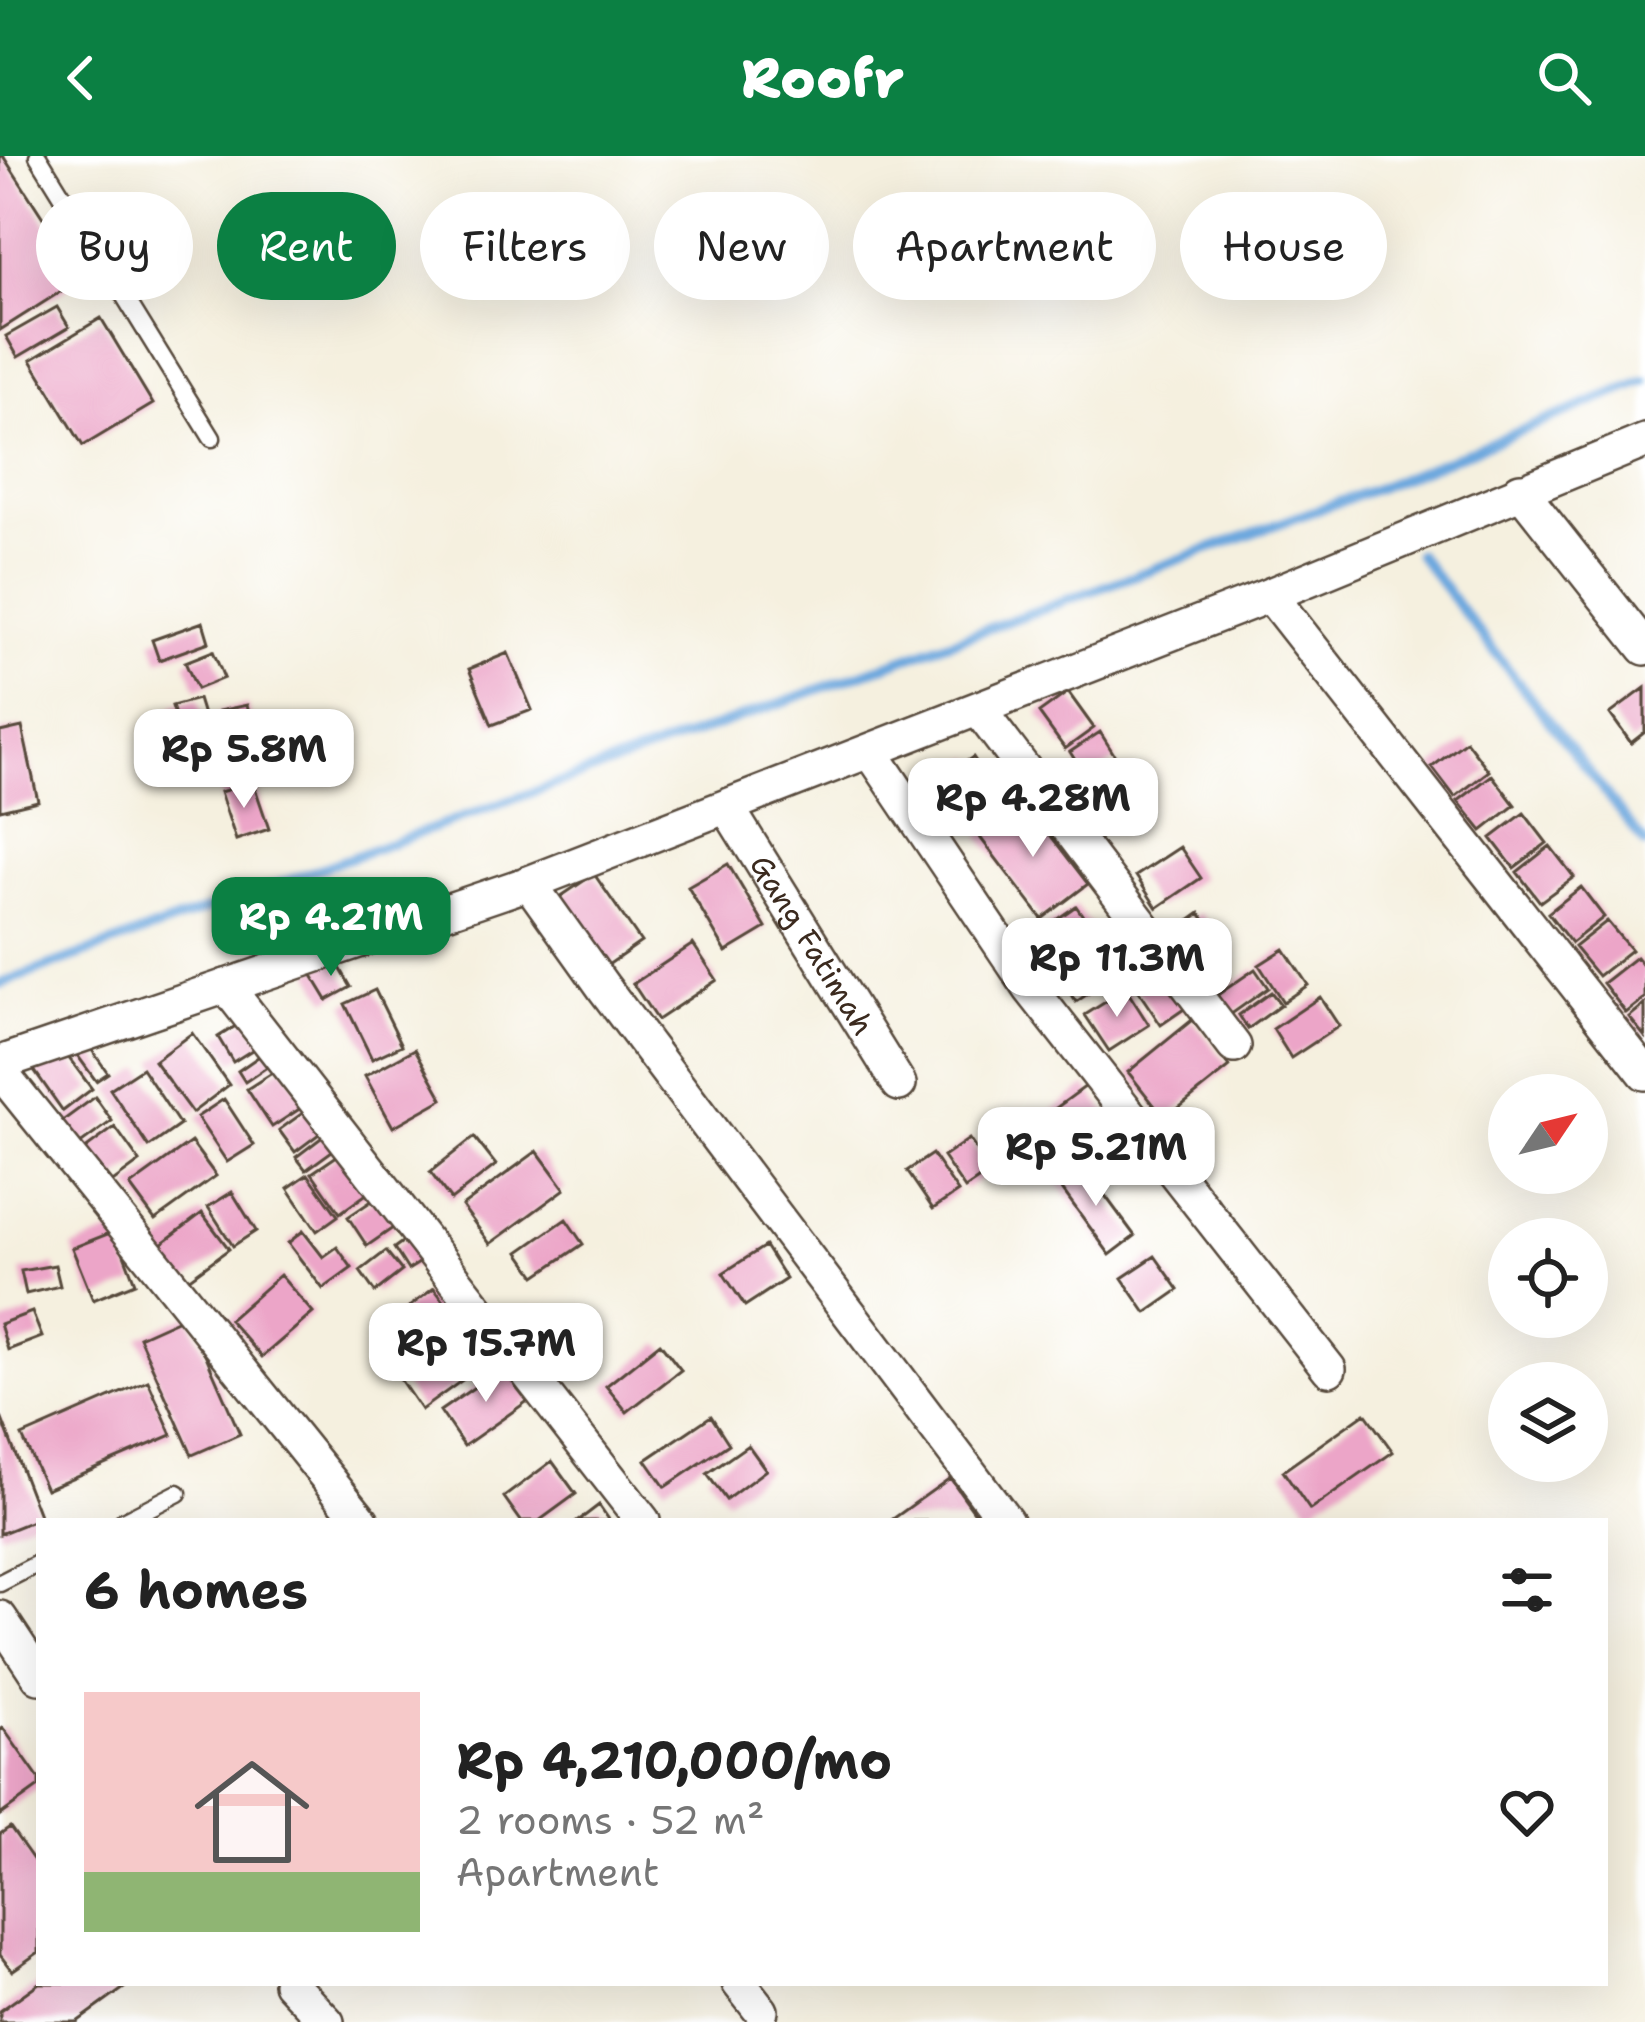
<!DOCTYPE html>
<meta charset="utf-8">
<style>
body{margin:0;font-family:"Shantell Sans",sans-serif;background:#f2f2f2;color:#222;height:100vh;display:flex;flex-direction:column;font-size:45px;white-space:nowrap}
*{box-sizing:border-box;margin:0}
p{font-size:39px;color:#767676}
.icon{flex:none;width:66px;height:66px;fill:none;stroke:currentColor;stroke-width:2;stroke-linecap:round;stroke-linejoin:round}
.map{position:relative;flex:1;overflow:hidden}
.details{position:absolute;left:36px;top:1362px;width:1572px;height:468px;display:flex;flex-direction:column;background:#fff;border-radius:0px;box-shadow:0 12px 48px #0002}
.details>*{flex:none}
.banner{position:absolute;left:36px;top:36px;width:1575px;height:108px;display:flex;gap:24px}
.needle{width:78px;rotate:55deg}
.tools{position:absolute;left:1488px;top:918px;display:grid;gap:24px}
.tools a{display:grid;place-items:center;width:120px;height:120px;border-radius:50%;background:#fff;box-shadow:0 12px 48px #0002;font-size:60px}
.price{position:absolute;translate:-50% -102px;padding:0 27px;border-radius:24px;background:#fff;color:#222;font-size:39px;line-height:78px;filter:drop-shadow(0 3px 6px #0008)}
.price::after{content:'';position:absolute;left:50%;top:72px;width:36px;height:27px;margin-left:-18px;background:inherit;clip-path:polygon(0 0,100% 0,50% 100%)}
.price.on{background:#0b8043;color:#fff}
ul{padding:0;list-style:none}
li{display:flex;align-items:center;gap:36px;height:300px;padding:0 48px}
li+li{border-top:3px solid #e0e0e0}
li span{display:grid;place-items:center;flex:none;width:336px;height:240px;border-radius:0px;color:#555}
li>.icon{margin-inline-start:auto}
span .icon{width:144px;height:144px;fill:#fffc;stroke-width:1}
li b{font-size:51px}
h2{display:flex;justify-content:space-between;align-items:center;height:144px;padding:0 48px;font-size:51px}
.tag{padding:0 42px;border-radius:54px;background:#fff;box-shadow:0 12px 48px #0002;font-size:42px;line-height:108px}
.tag.on{background:#0b8043;color:#fff}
header{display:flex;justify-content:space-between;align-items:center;height:156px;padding:0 48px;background:#0b8043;color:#fff;font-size:54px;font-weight:800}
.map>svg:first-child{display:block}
</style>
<header><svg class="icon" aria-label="back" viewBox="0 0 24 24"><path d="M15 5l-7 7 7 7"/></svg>Roofr<svg class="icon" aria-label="search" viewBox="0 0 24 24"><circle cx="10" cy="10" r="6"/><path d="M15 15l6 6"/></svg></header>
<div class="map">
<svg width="1645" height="1866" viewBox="0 0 1645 1866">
<rect width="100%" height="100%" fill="#fff"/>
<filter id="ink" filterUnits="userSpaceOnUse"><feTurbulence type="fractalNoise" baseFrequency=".00833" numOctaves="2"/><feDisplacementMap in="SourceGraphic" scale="24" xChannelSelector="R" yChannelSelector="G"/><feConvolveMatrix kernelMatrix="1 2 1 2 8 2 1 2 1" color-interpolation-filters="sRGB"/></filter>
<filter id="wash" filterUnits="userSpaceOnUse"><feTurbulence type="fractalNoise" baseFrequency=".004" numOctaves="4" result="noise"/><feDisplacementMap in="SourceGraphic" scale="48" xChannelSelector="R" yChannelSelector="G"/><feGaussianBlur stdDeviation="2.7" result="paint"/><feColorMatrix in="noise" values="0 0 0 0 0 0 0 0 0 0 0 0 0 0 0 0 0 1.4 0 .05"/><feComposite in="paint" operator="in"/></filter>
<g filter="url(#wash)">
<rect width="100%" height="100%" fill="#f5f0df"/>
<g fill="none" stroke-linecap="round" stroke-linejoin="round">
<!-- stream -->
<path stroke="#6da8de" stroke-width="10" d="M1418 398 1645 688
M0 828 1375 333 1645 225"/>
</g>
<g id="blocks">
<!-- building -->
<path fill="#eca5c8" d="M0 0H3L82 122 0 174Z
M57 151 69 171 18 201 6 180Z
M101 162 153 248 83 290 31 204Z
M203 466 209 486 159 504 152 484Z
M213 495 224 522 197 533 185 506Z
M508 497 532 554 492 569 469 513Z
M1645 532V576L1631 587 1610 558Z
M1068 536 1094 572 1065 593 1039 557Z
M198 543 216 601 191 609 172 550Z
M247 549 259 598 231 605 219 555Z
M22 571 38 645 0 654V576Z
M1100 576 1117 603 1087 623 1070 596Z
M1466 585 1489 615 1455 641 1432 611Z
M973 601 1003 645 973 666 942 621Z
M1492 619 1515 649 1482 675 1458 645Z
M253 626 269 673 236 684 220 636Z
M1024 645 1088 728 1042 763 979 680Z
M1524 657 1547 687 1514 712 1491 682Z
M1550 690 1574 721 1540 746 1517 716Z
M1180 691 1201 722 1157 752 1136 720Z
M728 708 766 772 726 796 688 731Z
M594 718 641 786 598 816 551 747Z
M1581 731 1604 761 1571 787 1548 757Z
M1076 750 1099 783 1049 816 1027 784Z
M1200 757 1213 775 1189 793 1175 775Z
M1607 765 1631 794 1598 820 1574 791Z
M1119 784 1134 806 1076 846 1061 824Z
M693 788 717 824 657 864 633 828Z
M1284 793 1308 829 1283 846 1259 809Z
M1636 801 1645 812V842L1626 857 1603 827Z
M1149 802 1184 853 1161 869 1126 817Z
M335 803 351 831 327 844 310 816Z
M1255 813 1268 832 1230 859 1216 840Z
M1126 833 1149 869 1109 895 1085 859Z
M375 834 402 889 372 903 345 848Z
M1271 836 1281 849 1248 873 1239 859Z
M1320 841 1339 870 1291 902 1273 873Z
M1645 848V881L1629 861Z
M247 863 263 887 233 906 218 881Z
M1192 864 1230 911 1165 963 1128 916Z
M192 877 229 929 192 957 154 905Z
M84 883 108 917 96 925 72 892Z
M60 890 92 933 63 955 32 911Z
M415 893 443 943 393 971 365 920Z
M268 894 276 905 245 926 238 915Z
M283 910 307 948 272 971 247 933Z
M142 912 180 969 149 991 110 933Z
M1086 930 1117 970 1061 1012 1030 971Z
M95 941 112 965 79 989 61 966Z
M224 943 254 989 227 1006 197 961Z
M311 951 327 972 295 996 279 974Z
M115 971 140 1006 106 1031 81 996Z
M333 973 343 987 306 1014 296 1001Z
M1028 976 1051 1012 1036 1021 1014 986Z
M474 981 496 1009 451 1044 430 1016Z
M969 983 991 1015 965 1033 943 1001Z
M191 986 216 1020 155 1064 130 1030Z
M347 993 375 1032 340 1057 312 1017Z
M537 995 565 1033 490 1088 462 1050Z
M932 998 958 1036 933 1053 907 1015Z
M1081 1007 1135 1080 1110 1099 1056 1025Z
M308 1018 338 1060 317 1075 288 1032Z
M232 1036 256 1075 233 1090 208 1051Z
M376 1042 396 1070 367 1090 348 1061Z
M202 1057 229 1093 180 1129 153 1094Z
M566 1063 583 1088 536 1120 519 1096Z
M115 1075 135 1127 93 1144 72 1092Z
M303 1075 323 1101 337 1091 352 1112 323 1133 288 1087Z
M412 1079 427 1102 408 1114 394 1092Z
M765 1090 786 1123 745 1150 723 1117Z
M386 1095 402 1115 375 1136 360 1115Z
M1155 1100 1179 1134 1146 1157 1122 1122Z
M55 1109 60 1130 26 1138 21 1115Z
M280 1119 313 1157 262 1201 229 1164Z
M434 1132 457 1163 403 1204 380 1173Z
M32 1156 42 1181 8 1194 0 1168Z
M188 1159 240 1278 192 1299 139 1181Z
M474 1161 500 1197 421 1254 395 1216Z
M660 1187 681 1214 627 1256 606 1230Z
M508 1208 532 1242 464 1290 440 1255Z
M148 1225 172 1279 46 1333 22 1280Z
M1365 1257 1393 1296 1310 1354 1283 1315Z
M0 1258 40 1362 0 1378Z
M711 1260 729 1288 665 1331 646 1304Z
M748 1289 766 1314 726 1344 707 1318Z
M552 1305 576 1338 539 1365H521L504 1341Z
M950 1322 975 1357 963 1365H890Z
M599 1349 610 1365H578Z
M3 1572 39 1623V1631L0 1659V1574Z
M10 1671 39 1712V1796L12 1815 0 1799V1678Z
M39 1827H131L77 1866H0V1855Z"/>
</g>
</g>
<g filter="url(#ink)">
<use href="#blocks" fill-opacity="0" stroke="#57483b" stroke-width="3"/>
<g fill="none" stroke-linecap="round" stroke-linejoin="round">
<defs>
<path id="service" d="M38 0 212 282
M123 1365 178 1337
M0 1427 39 1407"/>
<g id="minor">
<path d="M1520 334 1645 492"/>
<path d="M1270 439 1645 917"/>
<path d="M979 554 1234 890"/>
<path d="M871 596 1030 832 1329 1213"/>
<path id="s1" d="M727 651 899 928"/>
<path d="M529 727 604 832 1006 1365"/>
<path d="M226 830 643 1365"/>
<path d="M0 907 529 727 1270 439 1645 285"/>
<path d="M0 915 362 1365"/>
<path d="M0 1462 39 1521"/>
<path d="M290 1827 327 1866"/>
<path d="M739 1827 761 1855"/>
</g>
</defs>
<!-- service casing -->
<use href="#service" stroke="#57483b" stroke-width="21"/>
<!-- minor casing -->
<use href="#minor" stroke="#57483b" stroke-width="38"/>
<!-- service -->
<use href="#service" stroke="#fff" stroke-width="16"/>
<!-- minor -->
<use href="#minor" stroke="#fff" stroke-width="33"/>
</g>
</g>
<g text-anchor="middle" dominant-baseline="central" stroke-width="9" stroke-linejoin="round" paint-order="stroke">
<!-- street labels -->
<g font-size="30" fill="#3b2a1e" stroke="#fff">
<text stroke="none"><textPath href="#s1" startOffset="162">Gang Fatimah</textPath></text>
</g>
</g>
</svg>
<div class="tools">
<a><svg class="needle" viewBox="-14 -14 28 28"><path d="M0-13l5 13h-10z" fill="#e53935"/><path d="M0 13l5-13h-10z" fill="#767676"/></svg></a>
<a><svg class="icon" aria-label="locate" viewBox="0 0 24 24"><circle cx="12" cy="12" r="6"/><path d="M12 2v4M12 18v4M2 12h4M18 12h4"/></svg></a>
<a><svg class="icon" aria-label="layers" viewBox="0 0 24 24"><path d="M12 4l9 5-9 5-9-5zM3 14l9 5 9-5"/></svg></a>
</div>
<b class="price" style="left:244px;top:655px">Rp 5.8M</b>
<b class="price" style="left:1033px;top:704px">Rp 4.28M</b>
<b class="price on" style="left:331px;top:823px">Rp 4.21M</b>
<b class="price" style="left:1117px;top:864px">Rp 11.3M</b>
<b class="price" style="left:1096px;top:1053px">Rp 5.21M</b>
<b class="price" style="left:486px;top:1249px">Rp 15.7M</b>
<div class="banner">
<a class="tag">Buy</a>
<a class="tag on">Rent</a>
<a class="tag">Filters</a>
<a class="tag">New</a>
<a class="tag">Apartment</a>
<a class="tag">House</a>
</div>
<section class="details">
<h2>6 homes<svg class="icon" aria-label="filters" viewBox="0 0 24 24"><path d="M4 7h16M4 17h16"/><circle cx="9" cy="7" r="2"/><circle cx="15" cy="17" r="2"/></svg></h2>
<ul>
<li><span style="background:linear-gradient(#f6c9c9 75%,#8fb573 0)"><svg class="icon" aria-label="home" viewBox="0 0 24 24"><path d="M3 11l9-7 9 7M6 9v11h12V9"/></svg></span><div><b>Rp 4,210,000/mo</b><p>2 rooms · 52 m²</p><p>Apartment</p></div><svg class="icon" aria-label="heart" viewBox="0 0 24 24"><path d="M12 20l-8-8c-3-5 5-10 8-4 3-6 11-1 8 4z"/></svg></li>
</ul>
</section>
</div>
